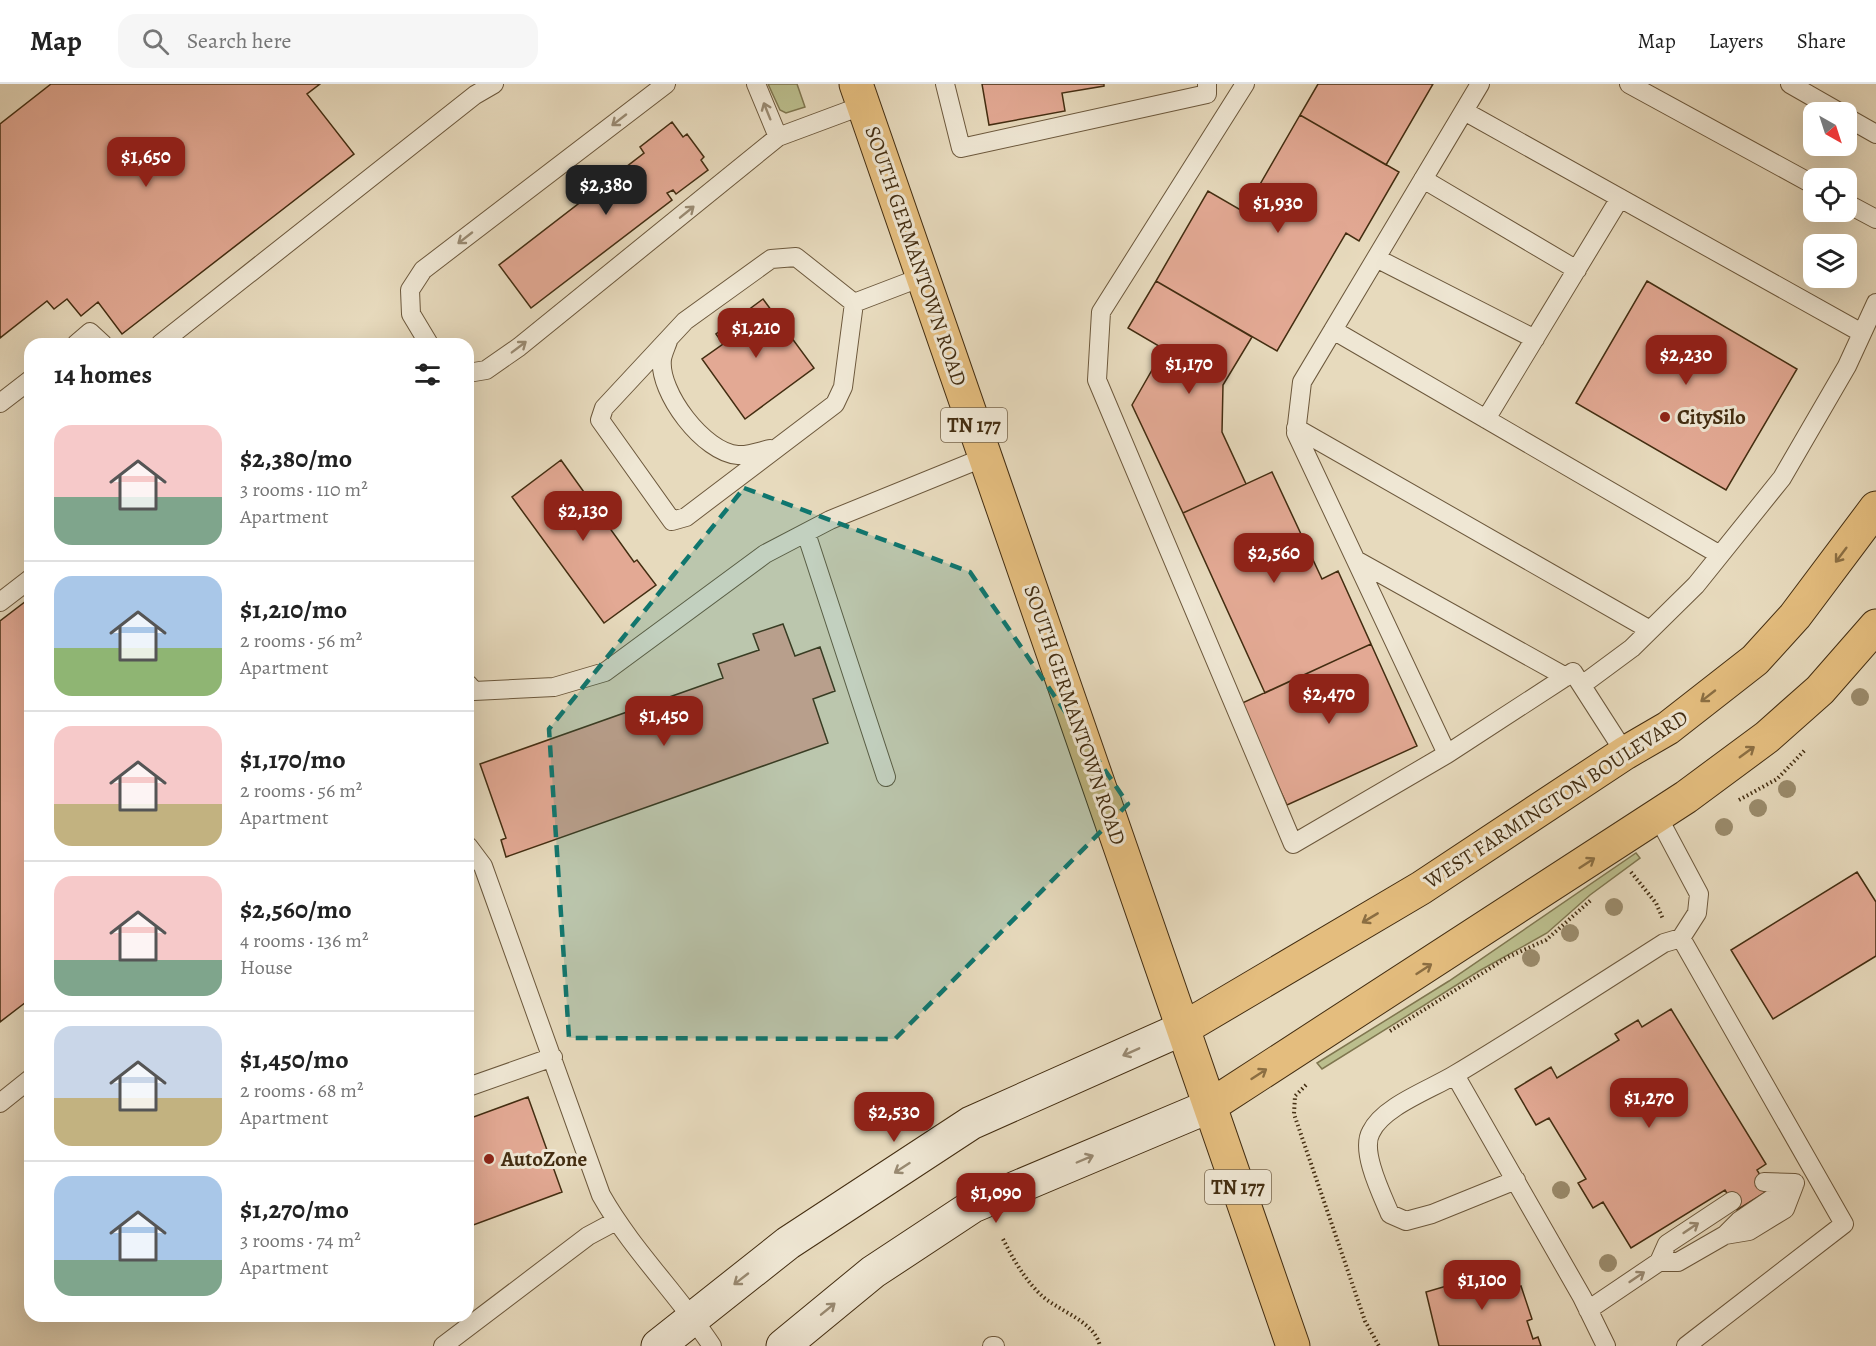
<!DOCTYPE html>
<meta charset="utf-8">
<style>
body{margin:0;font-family:Alegreya,serif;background:#f6f6f6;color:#222;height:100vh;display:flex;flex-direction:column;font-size:22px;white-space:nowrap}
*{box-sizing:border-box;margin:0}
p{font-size:20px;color:#767676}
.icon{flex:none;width:33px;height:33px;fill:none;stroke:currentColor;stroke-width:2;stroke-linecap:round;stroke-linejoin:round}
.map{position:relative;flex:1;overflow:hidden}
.sheet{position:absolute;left:24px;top:254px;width:450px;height:984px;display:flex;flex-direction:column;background:#fff;border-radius:18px;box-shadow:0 6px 24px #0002}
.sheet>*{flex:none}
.needle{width:39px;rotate:141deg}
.controls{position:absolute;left:1803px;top:18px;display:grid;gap:12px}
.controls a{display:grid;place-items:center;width:54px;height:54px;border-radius:12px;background:#fff;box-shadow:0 6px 24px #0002;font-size:30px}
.price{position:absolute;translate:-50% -51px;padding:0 14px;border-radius:12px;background:#8f2418;color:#fff;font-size:20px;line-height:39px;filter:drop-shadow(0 2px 3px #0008)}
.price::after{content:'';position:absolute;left:50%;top:36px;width:18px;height:14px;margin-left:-9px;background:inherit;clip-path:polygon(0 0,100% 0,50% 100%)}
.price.selected{background:#222;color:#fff}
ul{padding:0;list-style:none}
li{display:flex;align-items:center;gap:18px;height:150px;padding:0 30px}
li+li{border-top:2px solid #e0e0e0}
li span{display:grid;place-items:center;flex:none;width:168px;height:120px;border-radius:18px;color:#555}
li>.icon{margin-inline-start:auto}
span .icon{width:72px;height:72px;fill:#fffc;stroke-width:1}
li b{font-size:26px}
h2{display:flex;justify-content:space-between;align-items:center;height:72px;padding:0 30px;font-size:26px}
header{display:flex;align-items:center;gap:36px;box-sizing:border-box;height:84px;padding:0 30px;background:#fff;border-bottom:2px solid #e0e0e0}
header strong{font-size:28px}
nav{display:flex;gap:33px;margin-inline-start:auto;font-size:21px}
.search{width:420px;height:54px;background:#f6f6f6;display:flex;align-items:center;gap:15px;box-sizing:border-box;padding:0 21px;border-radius:18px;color:#767676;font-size:22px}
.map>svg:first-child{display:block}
</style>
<header>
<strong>Map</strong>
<div class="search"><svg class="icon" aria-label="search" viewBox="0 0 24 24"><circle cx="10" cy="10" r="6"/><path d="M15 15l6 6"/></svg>Search here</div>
<nav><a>Map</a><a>Layers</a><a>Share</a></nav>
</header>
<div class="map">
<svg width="1876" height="1262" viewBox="0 0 1876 1262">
<rect width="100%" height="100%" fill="#e7dabd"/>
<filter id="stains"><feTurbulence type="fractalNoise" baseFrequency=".00333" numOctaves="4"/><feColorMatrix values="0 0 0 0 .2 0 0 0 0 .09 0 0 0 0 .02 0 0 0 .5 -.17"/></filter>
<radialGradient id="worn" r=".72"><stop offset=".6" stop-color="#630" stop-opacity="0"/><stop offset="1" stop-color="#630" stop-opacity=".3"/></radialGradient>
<!-- green -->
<path fill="#bbbe8d" stroke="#7f764f" stroke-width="1.5" d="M768 0H797L805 23 786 29 780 26Z
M1636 769 1640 774 1590 811 1547 849 1479 887 1322 985 1317 979 1449 897Z"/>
<!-- building -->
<path fill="#e3a994" stroke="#432d11" stroke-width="1.5" d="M51 0H320L307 10 354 70 122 250 98 218 81 232 67 215 54 225 47 217 0 254V40Z
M982 0H1104V2L1062 9 1065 27 989 41Z
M1318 0H1433L1386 81 1300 31Z
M1300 31 1399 88 1359 157 1346 149 1277 267 1156 197 1208 107 1244 128Z
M672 38 683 53 687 50 704 73 701 76 708 86 676 110 673 106 667 109 672 116 531 224 499 181 644 69 640 63Z
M1156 197 1252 253 1223 301 1222 348 1246 400 1183 429 1132 321 1164 265 1128 244Z
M1647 197 1797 285 1726 406 1576 319Z
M763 215 814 284 745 335 702 275 723 260 716 250Z
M561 376 634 478 637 476 656 501 604 539 512 413Z
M1272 388 1322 495 1338 487 1371 560 1265 609 1183 429Z
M30 514V915L0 938V537Z
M783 540 795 572 820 563 835 607 813 615 828 659 506 773 501 756 506 754 480 680 723 594 718 580 759 566 753 550Z
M1371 560 1417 662 1287 721 1240 620Z
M1857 788 1876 818V872L1773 935 1731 866Z
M1671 925 1766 1080 1757 1086 1769 1106 1737 1126 1725 1106 1631 1164 1603 1118 1593 1124 1578 1099 1586 1095 1549 1034 1536 1041 1515 1005 1551 983 1557 994 1619 956 1615 950 1638 936 1642 943Z
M528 1013 562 1108 468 1143V1035Z
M1508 1180 1516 1204 1521 1202 1532 1235 1527 1237 1533 1255 1538 1253 1541 1262H1439L1426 1208 1450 1201 1448 1195 1483 1183 1484 1188Z"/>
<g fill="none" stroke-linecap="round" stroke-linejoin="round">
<defs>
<path id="lane" d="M756 0 778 53
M945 0 961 64 1207 10V0
M1245 0 1101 228 1097 296 1293 760 1447 670
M1480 0 1302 298 1296 349 1447 670 1573 588 1625 669
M1629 0 1814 101
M1790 0 1839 28
M1464 27 1862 249
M1846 33 1876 50
M1423 95 1577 186
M1846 119 1876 135
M1376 174 1535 255
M854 219 843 303 835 320 686 433 672 437 600 336 604 324 685 237 771 175 796 173 854 219 922 193
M1333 246 1720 471
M668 257C666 263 663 269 662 275 658 308 704 369 738 371 748 372 761 367 770 365
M76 260 90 248 103 260
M160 260 475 11 494 0
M429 260 411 230 410 206 423 186 666 0
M468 289 486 286 519 263 778 53 864 21
M0 319 30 296
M1486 335 1620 114
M1296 344 1650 546
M806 449 886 693
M1356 476 1566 593
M0 518 30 495
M468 600 474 607 554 603 605 588 765 470 830 436 985 373
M1582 601 1632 564 1696 501 1782 394 1847 282 1876 219
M1658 733 1699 810 1697 829 1681 854 1844 1140 1686 1262
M468 762 483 782 601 1111C632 1166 678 1210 712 1262
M1455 991 1582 1213 1606 1262
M468 1003 553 973
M0 1019 30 995
M1516 1096 1432 1130 1406 1137 1390 1130C1382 1111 1360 1067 1371 1048 1383 1022 1432 1005 1456 990 1526 948 1595 903 1664 859L1681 854
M1764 1098 1795 1099
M1725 1151 1749 1147 1785 1125 1795 1099
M1659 1178 1667 1160 1732 1117
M1588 1226 1659 1178H1678L1725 1151 1739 1137 1795 1099
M443 1262 588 1152 616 1137
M992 1262H995"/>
<path id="secondary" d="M658 1262 788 1159 971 1039 1184 944
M783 1262 873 1188 973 1122 1210 1022"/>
<path id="primary" d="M856 0 1293 1262
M1184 944 1421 804 1625 669 1668 644 1755 576 1795 532 1876 424
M1210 1022 1686 713 1767 653 1820 606 1876 542"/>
</defs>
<!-- lane casing -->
<use href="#lane" stroke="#6c583c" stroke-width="20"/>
<!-- secondary casing -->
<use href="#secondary" stroke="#432d11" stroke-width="35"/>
<!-- primary casing -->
<use href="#primary" stroke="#432d11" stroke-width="35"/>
<!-- path -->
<path stroke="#432d11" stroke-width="4" stroke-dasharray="1.5 3" stroke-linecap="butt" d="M1739 716 1777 695 1806 665
M1631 788 1656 819 1663 835
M1390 947 1508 873 1546 856 1591 816
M1306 1001 1295 1012 1294 1030 1365 1237 1379 1262
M1003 1155C1013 1175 1024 1194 1040 1210 1057 1227 1094 1236 1100 1262"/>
<!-- lane -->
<use href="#lane" stroke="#efe7d4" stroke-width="18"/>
<!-- secondary -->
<use href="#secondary" stroke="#efe7d4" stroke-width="33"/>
<!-- primary -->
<use href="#primary" stroke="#e4bd7e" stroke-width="33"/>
</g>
<!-- trees -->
<g fill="#9a8b6c">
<circle cx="1860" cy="613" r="9"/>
<circle cx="1787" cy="705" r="9"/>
<circle cx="1758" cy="724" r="9"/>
<circle cx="1724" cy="743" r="9"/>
<circle cx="1614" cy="823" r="9"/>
<circle cx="1570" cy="849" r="9"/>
<circle cx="1531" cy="874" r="9"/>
<circle cx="1561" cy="1106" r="9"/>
<circle cx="1608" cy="1179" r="9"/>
</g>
<!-- one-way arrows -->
<defs><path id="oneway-shaft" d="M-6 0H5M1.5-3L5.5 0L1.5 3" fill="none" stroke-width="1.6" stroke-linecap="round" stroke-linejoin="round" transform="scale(1.5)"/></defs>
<g stroke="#998a72">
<use href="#oneway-shaft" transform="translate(767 27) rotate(-112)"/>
<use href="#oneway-shaft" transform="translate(619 36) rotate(142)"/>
<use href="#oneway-shaft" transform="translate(687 128) rotate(-39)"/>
<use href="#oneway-shaft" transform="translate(465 154) rotate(142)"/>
<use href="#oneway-shaft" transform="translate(519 263) rotate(-37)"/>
<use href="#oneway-shaft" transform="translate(1131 968) rotate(156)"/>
<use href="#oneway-shaft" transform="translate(1085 1075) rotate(-23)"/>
<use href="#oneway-shaft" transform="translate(902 1084) rotate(147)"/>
<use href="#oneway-shaft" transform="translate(1691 1144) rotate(-34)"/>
<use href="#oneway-shaft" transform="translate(1637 1193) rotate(-34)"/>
<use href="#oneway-shaft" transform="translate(741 1195) rotate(142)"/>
<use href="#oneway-shaft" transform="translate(828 1225) rotate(-39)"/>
</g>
<g stroke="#8b6e42">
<use href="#oneway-shaft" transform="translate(1841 471) rotate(127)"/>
<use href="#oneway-shaft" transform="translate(1708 612) rotate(142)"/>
<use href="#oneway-shaft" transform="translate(1747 668) rotate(-36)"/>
<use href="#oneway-shaft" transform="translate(1587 779) rotate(-33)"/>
<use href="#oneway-shaft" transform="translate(1370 834) rotate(149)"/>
<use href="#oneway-shaft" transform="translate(1424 885) rotate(-33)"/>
<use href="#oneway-shaft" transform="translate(1259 990) rotate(-33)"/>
</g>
<!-- marked area -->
<path fill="#0f766e" fill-opacity="0.2" stroke="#0f766e" stroke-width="4.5" stroke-dasharray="12 8" stroke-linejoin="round" d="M744 404 970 488 1128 720 895 955 569 954 549 645Z"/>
<!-- markers -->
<g fill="#8f2418" stroke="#efe7d4" stroke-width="2">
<circle cx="1665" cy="333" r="6"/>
<circle cx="489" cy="1075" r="6"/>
</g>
<g text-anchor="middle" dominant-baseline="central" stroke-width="6" stroke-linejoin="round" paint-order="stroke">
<!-- shield labels -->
<g fill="#efe7d4" stroke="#77654c" stroke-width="1.5">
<rect x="941" y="324" width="66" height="34" rx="4.5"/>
<rect x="1205" y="1086" width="66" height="34" rx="4.5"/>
</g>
<g font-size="20" font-weight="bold" fill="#432d11">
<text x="974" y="341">TN 177</text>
<text x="1238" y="1103">TN 177</text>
</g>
<!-- street labels -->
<g font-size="21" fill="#432d11" stroke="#efe7d4">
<text transform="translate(916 172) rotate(71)">SOUTH GERMANTOWN ROAD</text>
<text transform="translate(1075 631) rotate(71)">SOUTH GERMANTOWN ROAD</text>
<text transform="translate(1556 715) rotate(-33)">WEST FARMINGTON BOULEVARD</text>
</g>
<!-- poi labels -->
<g font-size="21" font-weight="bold" fill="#432d11" stroke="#efe7d4" text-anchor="start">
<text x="1677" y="333">CitySilo</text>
<text x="501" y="1075">AutoZone</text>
</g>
</g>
<rect width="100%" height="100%" filter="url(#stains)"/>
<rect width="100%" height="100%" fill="url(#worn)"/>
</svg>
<div class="controls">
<a><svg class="needle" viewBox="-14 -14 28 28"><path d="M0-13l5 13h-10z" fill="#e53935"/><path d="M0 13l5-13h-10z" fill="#767676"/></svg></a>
<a><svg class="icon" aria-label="locate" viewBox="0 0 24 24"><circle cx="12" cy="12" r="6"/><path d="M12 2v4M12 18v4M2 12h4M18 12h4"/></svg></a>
<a><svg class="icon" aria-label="layers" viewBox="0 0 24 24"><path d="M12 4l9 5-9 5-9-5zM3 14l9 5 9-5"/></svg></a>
</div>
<b class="price" style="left:146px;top:104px">$1,650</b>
<b class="price selected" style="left:606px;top:132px">$2,380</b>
<b class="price" style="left:1278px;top:150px">$1,930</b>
<b class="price" style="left:756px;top:275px">$1,210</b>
<b class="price" style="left:1686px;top:302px">$2,230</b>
<b class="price" style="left:1189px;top:311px">$1,170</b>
<b class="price" style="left:583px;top:458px">$2,130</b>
<b class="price" style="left:1274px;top:500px">$2,560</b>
<b class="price" style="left:1329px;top:641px">$2,470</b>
<b class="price" style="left:664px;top:663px">$1,450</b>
<b class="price" style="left:1649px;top:1045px">$1,270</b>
<b class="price" style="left:894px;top:1059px">$2,530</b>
<b class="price" style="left:996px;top:1140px">$1,090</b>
<b class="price" style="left:1482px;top:1227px">$1,100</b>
<section class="sheet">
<h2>14 homes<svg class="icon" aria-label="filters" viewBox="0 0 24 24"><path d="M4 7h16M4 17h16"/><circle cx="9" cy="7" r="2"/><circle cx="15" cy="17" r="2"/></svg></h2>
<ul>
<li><span style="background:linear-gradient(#f6c9c9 60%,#7fa58c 0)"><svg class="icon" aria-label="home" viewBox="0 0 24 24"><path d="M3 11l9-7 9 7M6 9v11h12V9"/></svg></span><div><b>$2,380/mo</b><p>3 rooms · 110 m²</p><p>Apartment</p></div></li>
<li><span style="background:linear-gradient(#a9c7e8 60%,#8fb573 0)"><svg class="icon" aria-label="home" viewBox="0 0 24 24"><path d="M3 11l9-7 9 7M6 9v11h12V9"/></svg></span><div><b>$1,210/mo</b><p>2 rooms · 56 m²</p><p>Apartment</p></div></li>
<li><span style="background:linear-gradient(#f6c9c9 65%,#c2b280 0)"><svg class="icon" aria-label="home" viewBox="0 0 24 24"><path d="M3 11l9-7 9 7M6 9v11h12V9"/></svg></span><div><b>$1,170/mo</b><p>2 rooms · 56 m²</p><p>Apartment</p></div></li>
<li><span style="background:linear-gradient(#f6c9c9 70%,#7fa58c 0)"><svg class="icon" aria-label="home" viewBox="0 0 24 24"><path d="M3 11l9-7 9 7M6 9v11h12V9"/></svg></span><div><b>$2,560/mo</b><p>4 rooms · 136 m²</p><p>House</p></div></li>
<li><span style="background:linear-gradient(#c9d6e8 60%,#c2b280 0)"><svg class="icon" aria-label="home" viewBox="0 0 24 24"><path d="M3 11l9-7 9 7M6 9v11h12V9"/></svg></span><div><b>$1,450/mo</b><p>2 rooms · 68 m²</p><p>Apartment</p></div></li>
<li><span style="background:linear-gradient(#a9c7e8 70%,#7fa58c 0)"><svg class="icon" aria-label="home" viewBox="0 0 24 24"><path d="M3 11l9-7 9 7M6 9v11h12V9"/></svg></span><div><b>$1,270/mo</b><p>3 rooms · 74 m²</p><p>Apartment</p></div></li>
</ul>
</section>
</div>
